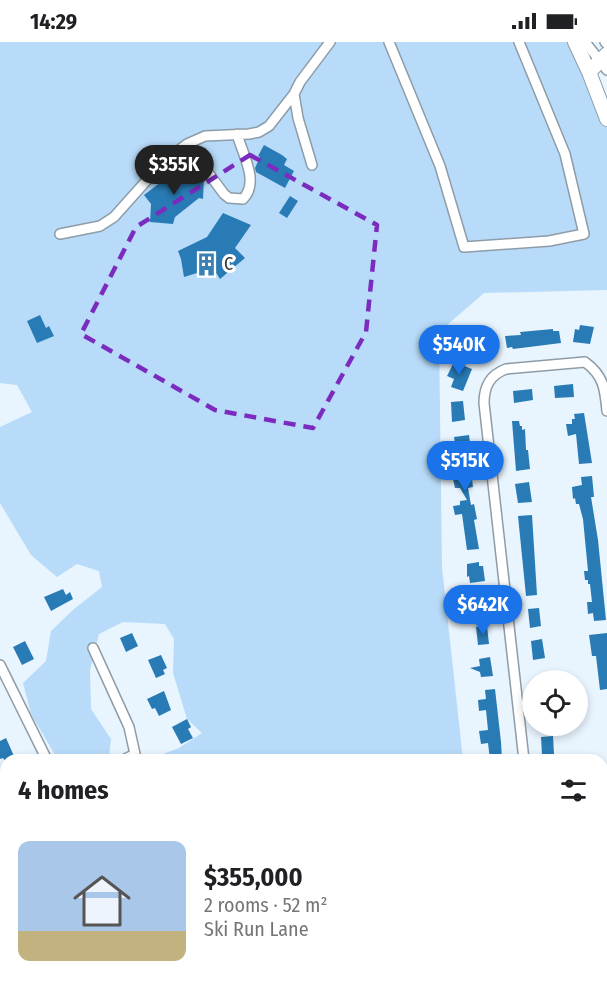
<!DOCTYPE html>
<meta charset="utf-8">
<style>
body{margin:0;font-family:"Fira Sans Condensed",sans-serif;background:#f2f2f2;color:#202124;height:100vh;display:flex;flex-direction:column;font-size:22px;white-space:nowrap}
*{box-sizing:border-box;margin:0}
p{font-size:20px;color:#757577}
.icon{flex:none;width:33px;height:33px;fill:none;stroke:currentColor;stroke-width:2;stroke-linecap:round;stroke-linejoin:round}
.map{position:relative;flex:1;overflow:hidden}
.drawer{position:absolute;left:0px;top:712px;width:608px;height:236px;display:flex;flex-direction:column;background:#fff;border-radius:18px 18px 0 0;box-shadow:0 3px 9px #0003}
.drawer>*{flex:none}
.tools{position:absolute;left:522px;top:628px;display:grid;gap:12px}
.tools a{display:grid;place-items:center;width:66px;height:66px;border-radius:50%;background:#fff;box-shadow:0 3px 9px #0003;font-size:30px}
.price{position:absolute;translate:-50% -51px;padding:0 14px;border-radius:21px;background:#1a73e8;color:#fff;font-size:20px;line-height:39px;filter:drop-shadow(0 2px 3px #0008)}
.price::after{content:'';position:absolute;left:50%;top:36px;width:18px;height:14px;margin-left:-9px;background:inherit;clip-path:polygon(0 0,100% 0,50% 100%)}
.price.active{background:#222;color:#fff}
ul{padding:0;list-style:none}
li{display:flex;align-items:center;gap:18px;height:150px;padding:0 18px}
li+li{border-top:2px solid #e0e0e0}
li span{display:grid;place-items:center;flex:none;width:168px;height:120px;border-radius:12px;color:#555}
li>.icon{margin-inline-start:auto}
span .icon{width:72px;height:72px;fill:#fffc;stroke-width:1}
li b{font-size:26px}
h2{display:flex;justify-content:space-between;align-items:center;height:72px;padding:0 18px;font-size:26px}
.status{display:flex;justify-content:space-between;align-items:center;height:42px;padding:0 30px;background:#fff;direction:ltr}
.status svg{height:16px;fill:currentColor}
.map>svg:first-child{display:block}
</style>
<div class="status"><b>14:29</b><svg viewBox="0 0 49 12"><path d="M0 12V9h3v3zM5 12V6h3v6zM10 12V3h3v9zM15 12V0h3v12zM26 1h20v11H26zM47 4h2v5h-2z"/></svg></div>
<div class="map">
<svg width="607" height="947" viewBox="0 0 607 947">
<rect width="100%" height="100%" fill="#e8f4fe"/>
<!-- green -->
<path fill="#b7dbf9" d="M0 0H571L607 87V248L484 251 439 290 442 526 463 718H147L179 706 202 691 187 677 173 631 174 597 165 582 123 580 99 592 90 628 91 667 111 697 109 715 103 718H58L31 672 23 641 46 619 51 589 74 567 102 545 99 529 77 522 57 535 31 513 0 461V385L32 370 17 343 0 341Z
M0 768 6 777V886H0Z
M264 942H487V947H266Z"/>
<!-- building -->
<path fill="#287bb4" d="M264 103 282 113 287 117 284 123 294 129 285 146 256 130 255 126 260 115 258 114Z
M178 127 182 132 202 133 204 136 203 157 199 156 175 175 173 182 150 180 151 162 144 153Z
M290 154 298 159 287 176 279 171Z
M223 171 251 183 235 206 245 216 220 237 213 226 184 235 181 217 178 209 207 195Z
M40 273 46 286 49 284 54 294 37 301 27 279Z
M580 283 594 285 590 302 573 300 575 287 579 288Z
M553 287V289H559L561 301 513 307 512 305 507 306 505 294 521 293 520 290Z
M487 300 493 309 482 319 475 307Z
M454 320 472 327 463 349 451 345 454 337 447 334Z
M573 342 574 355 555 356 554 344Z
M532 347 533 358 514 361 513 349Z
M463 359 465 378 452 380 451 360Z
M584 371 592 421 579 422 576 392 568 394 566 382H572V377H575L574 372Z
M512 379H519L520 384H522V388L525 387 526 408H528L530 427 516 429Z
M469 393 471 409 467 410 466 413 468 431 471 430 473 445 468 446 471 463 474 462 477 477 474 478 479 507 467 508 462 472 455 473 453 464 460 463V459L467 458 460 446H455L452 433H456V426H459L454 395Z
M592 434 594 455H591L598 498 606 578 594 579 593 571 588 572 587 560H592L590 542H588V538H585L584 529H588L583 477 579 462H576L575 456 573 457 572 445 582 443 581 435Z
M529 440 532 460 518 461 515 442Z
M532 473 537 553 526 554 518 474Z
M479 520V524H483L485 539 470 541 469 534 467 535V522Z
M63 547 66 553 70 550 73 557 51 569 44 555Z
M483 552 486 571 474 572 471 554Z
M539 566 541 584 530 586 528 567Z
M487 584 489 602 478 603 476 585Z
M132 591 138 604 126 610 120 596Z
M607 591V647L600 648 596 614H592L589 593Z
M542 597 545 616 533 618 531 599Z
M25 599 34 617 22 623 13 605Z
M161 613 167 626 163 628 165 632 156 636 148 618Z
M490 615 493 634 481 635 480 630 470 626 480 624 479 617Z
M495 647 501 700 502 718H490L488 701 481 702 479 689 488 688 486 668 479 669 478 658 486 657 485 648Z
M164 649 171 668 159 674 155 666 152 667 147 657Z
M187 677 191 685 188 687 193 696 181 702 172 685Z
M553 694 554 712 542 713 541 695Z
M6 696 14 714 5 719 3 716 0 717V699Z"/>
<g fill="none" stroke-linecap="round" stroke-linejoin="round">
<defs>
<path id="minor" d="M389 0 440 124 464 205 549 199 584 192 565 112 519 0
M585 0 607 28
M605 0 607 2
M294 52 298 76 312 123
M187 102 224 152 229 156 243 157C260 140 242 111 237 92
M60 192 100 184 114 175 164 119 187 102 205 94 249 92 259 90 269 84 294 52 300 40 330 0
M93 606 129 685 135 712 123 718
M0 623 47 718
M524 718 484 361C484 344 490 333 506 327L585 320C604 334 605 347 607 369
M159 942 162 947
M548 942 550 947
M44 947 54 942"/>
<path id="highway" d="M575 0 589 30 607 77
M589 30 607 12"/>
</defs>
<!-- minor casing -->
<use href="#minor" stroke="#8e9ca7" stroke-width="12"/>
<!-- highway casing -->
<use href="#highway" stroke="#8e9ca7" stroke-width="16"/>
<!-- minor -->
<use href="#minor" stroke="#fff" stroke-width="9"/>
<!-- highway -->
<use href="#highway" stroke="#fff" stroke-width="14"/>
</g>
<!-- marked area -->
<path fill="none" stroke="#7b2cbf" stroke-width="4.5" stroke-dasharray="12 8" stroke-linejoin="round" d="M250 113 377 183 366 290 313 386 215 368 81 292 136 185Z"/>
<!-- icons -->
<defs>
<symbol id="building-bare" viewBox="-9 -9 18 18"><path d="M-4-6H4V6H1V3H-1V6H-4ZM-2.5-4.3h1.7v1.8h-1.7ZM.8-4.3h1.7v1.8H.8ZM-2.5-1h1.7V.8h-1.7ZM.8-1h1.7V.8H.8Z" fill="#3981b5" stroke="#fff" stroke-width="2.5" paint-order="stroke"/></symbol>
</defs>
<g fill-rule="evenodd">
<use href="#building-bare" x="190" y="206" width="33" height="33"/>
</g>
<g text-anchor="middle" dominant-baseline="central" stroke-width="6" stroke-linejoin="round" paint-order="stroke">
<!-- poi labels -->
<g font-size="18" fill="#2f3539" stroke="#fff" text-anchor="start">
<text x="224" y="222">C</text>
</g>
</g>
</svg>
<div class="tools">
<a><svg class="icon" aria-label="locate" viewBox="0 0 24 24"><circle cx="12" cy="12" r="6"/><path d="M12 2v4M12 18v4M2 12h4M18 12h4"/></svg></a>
</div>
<b class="price active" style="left:174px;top:154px">$355K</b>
<b class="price" style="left:459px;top:334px">$540K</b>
<b class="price" style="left:465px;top:450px">$515K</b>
<b class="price" style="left:483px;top:594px">$642K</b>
<section class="drawer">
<h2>4 homes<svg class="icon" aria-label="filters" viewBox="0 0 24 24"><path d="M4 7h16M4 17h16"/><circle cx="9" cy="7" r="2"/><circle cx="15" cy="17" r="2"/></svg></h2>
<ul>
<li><span style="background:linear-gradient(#a9c7e8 75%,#c2b280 0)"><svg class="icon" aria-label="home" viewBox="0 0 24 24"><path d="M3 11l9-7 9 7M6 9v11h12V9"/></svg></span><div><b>$355,000</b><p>2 rooms · 52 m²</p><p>Ski Run Lane</p></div></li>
</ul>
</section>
</div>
